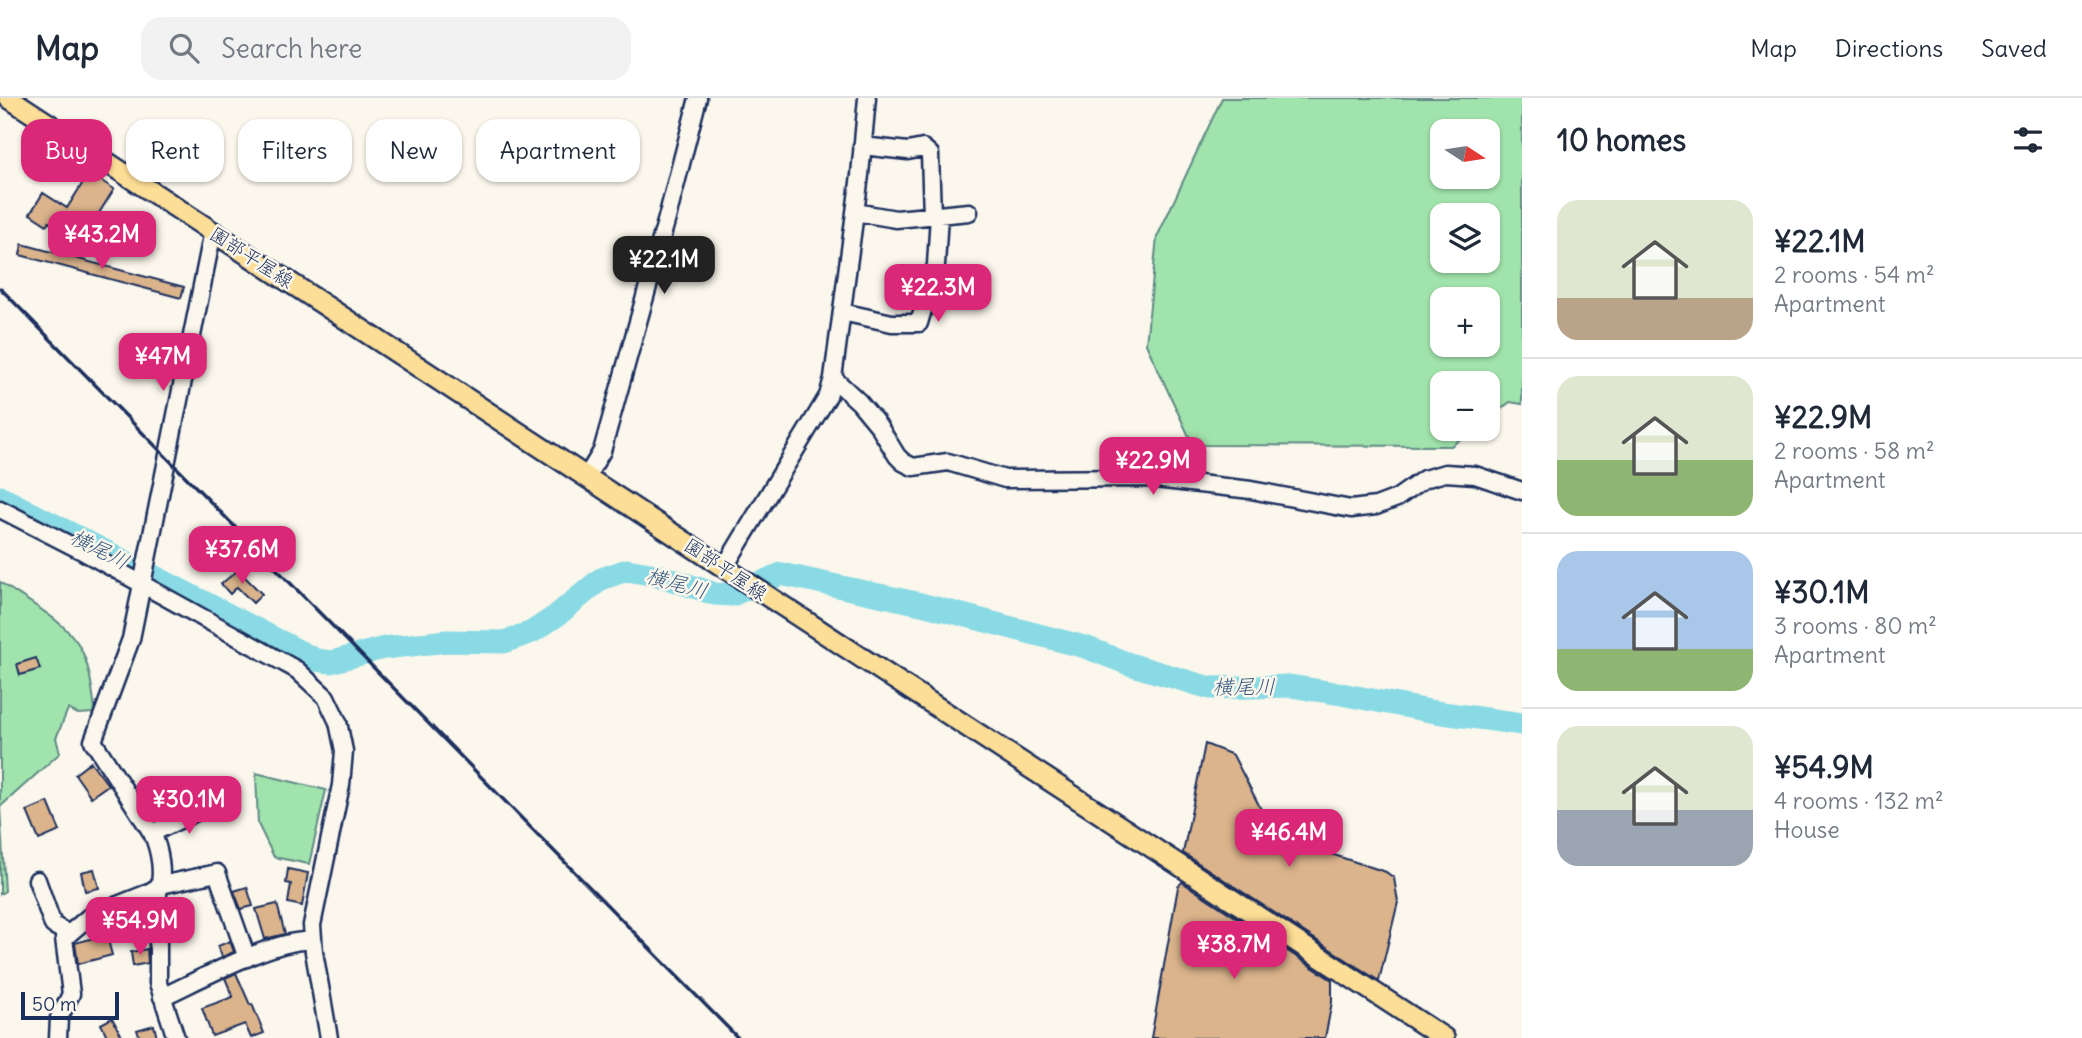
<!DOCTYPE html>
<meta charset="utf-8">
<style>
body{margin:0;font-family:Delius,"Klee One",sans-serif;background:#f2f2f3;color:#1f2937;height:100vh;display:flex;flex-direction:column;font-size:26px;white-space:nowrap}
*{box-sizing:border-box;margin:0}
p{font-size:23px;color:#747a83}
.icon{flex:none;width:38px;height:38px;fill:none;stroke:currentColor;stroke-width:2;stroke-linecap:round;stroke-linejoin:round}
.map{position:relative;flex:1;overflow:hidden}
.side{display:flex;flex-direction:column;background:#fff;width:560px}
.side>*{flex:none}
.guide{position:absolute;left:21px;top:21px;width:665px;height:63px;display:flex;gap:14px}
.needle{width:46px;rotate:102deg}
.controls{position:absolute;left:1430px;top:21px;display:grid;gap:14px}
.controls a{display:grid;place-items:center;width:70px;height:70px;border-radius:14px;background:#fff;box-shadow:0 2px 5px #0004;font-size:35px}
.scale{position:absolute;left:21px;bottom:18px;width:98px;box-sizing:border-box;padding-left:7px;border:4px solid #1b2f5e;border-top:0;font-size:19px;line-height:24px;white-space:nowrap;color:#1b2f5e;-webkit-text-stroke:5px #fbf7ec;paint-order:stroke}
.price{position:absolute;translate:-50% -60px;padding:0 16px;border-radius:14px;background:#db2777;color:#fff;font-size:23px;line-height:46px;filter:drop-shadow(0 2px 4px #0008)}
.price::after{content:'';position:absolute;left:50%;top:42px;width:21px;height:16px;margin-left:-10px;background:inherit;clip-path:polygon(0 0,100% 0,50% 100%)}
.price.current{background:#222;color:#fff}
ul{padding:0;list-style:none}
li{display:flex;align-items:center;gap:21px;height:175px;padding:0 35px}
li+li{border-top:2px solid #e0e1e3}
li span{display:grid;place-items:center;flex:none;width:196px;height:140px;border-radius:21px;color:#555}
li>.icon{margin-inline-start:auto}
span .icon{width:84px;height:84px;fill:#fffc;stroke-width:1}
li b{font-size:30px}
h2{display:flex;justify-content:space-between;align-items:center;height:84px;padding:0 35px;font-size:30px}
.tag{padding:0 24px;border-radius:21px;background:#fff;box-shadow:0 2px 5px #0004;font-size:24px;line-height:63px}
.tag.current{background:#db2777;color:#fff}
header{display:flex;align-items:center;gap:42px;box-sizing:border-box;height:98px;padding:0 35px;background:#fff;border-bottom:2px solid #e0e1e3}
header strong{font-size:33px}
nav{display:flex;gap:38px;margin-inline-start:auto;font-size:24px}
.search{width:490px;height:63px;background:#f2f2f3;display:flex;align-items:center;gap:18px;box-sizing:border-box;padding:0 24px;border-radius:21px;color:#747a83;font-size:26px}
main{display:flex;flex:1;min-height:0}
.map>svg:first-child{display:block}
</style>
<header>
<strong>Map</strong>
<div class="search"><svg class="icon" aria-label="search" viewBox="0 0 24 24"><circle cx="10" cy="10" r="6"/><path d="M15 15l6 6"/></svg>Search here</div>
<nav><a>Map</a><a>Directions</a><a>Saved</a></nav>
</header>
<main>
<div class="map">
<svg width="1522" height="940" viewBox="0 0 1522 940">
<rect width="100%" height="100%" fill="#fbf7ec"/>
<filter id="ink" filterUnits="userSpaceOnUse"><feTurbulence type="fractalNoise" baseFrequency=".0143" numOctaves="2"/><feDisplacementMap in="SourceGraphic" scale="14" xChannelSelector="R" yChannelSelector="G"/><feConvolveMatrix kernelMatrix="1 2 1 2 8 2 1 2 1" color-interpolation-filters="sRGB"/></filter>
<g filter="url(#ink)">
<!-- green -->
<path fill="#a1e3ac" stroke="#5e8985" stroke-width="2" fill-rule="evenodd" d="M1222 0H1522V306L1510 304 1488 321V285H1442V331H1475L1451 348 1193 347 1146 246 1157 139ZM1488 33V79H1442V33ZM1488 117V163H1442V117ZM1442 201H1488V247H1442Z
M0 484C25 502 68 524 81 551 90 569 92 591 95 611L93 615 78 616 68 611 56 640 60 655 0 709 5 793 0 796Z
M256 675 326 692 309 766 274 759 258 726Z"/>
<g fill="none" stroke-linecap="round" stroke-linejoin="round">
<!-- river -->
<path stroke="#89dae4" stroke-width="23" d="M0 399 316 562 331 564 384 550 447 543 504 544 532 534 556 518 601 481 627 472 661 478 715 496 732 497 781 476 921 506 1085 549 1129 566 1210 590 1290 588 1341 596 1435 614 1522 626"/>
</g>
<!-- building -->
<path fill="#dbb48c" stroke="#1b2f5e" stroke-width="2" d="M89 75 114 91 81 144 49 124 47 127 30 116 43 95 67 110Z
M22 146 184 189 181 200 20 157Z
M238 472 262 496 253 505 237 489 230 496 221 486Z
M36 560 40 571 20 577 17 566Z
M1205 646 1233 657 1276 740 1288 742 1386 774 1394 780 1398 804 1379 883 1183 755Z
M91 664 108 687 91 699 75 676Z
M48 704 60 733 39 742 27 713Z
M94 771 99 790 85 793 81 774Z
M288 771 308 775 302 808 288 805 291 786 286 785Z
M1182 784 1332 882V904L1325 940H1151L1178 789Z
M247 789 253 808 241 811 234 793Z
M277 806 285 836 265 841 256 811Z
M103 824 112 857 78 866 75 845 94 840 92 830Z
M230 843 234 854 222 859 218 848Z
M147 851 148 865 133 868 131 854Z
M236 875 250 907 252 906 264 935 251 940 245 926 212 938 202 910 233 899 225 880Z
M112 920 123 940H108L101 926Z
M154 927 157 940H140L137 932Z"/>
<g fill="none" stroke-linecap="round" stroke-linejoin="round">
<defs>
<path id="minor" d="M862 48 908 53 923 50 930 56 932 118
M855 114 896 121 969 114
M842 214 892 225H919L936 167 939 117
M833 280 859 304 878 327 897 358 903 364 913 369 948 364 1005 381 1147 380 1251 392 1351 411 1376 408 1397 400 1424 381 1445 375 1475 377 1522 393
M587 378 602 353 667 120 698 0
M0 411 84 454 297 572 326 599 338 624 344 653 341 687 312 827 314 854 329 940
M724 470 828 298 833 280 860 77 867 0
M152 735 198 713 217 711
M37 782 53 827 69 836
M162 899C197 883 277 839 313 843
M58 940 59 920 71 896 64 840 90 818 148 795 161 787 217 775 247 860
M176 940 158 885V795C164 776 160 752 152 735L93 643 131 541 213 133"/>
<path id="major" d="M9 0C488 313 964 629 1444 940"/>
</defs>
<!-- minor casing -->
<use href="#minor" stroke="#1b2f5e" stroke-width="21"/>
<!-- major casing -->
<use href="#major" stroke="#1b2f5e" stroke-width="24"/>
<!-- minor -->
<use href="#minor" stroke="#fbf7ec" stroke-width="16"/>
<!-- major -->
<use href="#major" stroke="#fdde96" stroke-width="19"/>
<!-- rail -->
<path stroke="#1b2f5e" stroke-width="3.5" d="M0 190 738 940"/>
</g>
</g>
<g text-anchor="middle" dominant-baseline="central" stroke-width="5" stroke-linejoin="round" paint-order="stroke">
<!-- street labels -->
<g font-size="19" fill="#1b2f5e" stroke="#fbf7ec">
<text transform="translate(252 159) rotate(33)">園部平屋線</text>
<text transform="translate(726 471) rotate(34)">園部平屋線</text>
</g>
<!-- water labels -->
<g font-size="21" font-style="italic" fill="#365a80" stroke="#fbf7ec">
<text transform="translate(100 451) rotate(27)">横尾川</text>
<text transform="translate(677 485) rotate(16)">横尾川</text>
<text x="1244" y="588">横尾川</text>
</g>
</g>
</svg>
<div class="controls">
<a><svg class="needle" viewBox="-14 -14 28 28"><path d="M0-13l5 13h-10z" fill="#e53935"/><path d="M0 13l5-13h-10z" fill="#747a83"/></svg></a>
<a><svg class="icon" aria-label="layers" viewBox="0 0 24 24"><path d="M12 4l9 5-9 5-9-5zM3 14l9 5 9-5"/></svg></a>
<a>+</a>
<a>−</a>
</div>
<div class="scale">50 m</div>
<b class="price" style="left:102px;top:173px">¥43.2M</b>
<b class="price current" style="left:664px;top:198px">¥22.1M</b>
<b class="price" style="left:938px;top:226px">¥22.3M</b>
<b class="price" style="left:163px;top:295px">¥47M</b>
<b class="price" style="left:1153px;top:399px">¥22.9M</b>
<b class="price" style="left:242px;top:488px">¥37.6M</b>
<b class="price" style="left:189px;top:738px">¥30.1M</b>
<b class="price" style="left:1289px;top:771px">¥46.4M</b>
<b class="price" style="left:140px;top:859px">¥54.9M</b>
<b class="price" style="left:1234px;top:883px">¥38.7M</b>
<div class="guide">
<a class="tag current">Buy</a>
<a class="tag">Rent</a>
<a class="tag">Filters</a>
<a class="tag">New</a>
<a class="tag">Apartment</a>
</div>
</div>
<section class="side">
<h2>10 homes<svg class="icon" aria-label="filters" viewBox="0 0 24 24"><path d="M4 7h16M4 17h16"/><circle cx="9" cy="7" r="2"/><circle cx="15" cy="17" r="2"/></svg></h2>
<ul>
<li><span style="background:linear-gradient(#dfe7d0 70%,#b9a48a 0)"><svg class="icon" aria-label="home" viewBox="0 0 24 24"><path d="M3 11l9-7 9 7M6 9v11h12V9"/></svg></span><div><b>¥22.1M</b><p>2 rooms · 54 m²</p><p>Apartment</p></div></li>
<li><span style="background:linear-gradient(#dfe7d0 60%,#8fb573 0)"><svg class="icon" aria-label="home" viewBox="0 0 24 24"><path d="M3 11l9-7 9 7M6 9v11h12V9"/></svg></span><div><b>¥22.9M</b><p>2 rooms · 58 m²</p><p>Apartment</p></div></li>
<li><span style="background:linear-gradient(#a9c7e8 70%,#8fb573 0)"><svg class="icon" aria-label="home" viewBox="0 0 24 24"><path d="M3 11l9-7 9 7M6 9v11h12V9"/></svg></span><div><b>¥30.1M</b><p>3 rooms · 80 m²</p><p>Apartment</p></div></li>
<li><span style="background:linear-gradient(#dfe7d0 60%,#9aa5b1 0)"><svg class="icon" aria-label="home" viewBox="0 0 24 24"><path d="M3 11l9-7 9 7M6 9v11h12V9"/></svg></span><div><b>¥54.9M</b><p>4 rooms · 132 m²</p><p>House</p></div></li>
</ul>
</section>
</main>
